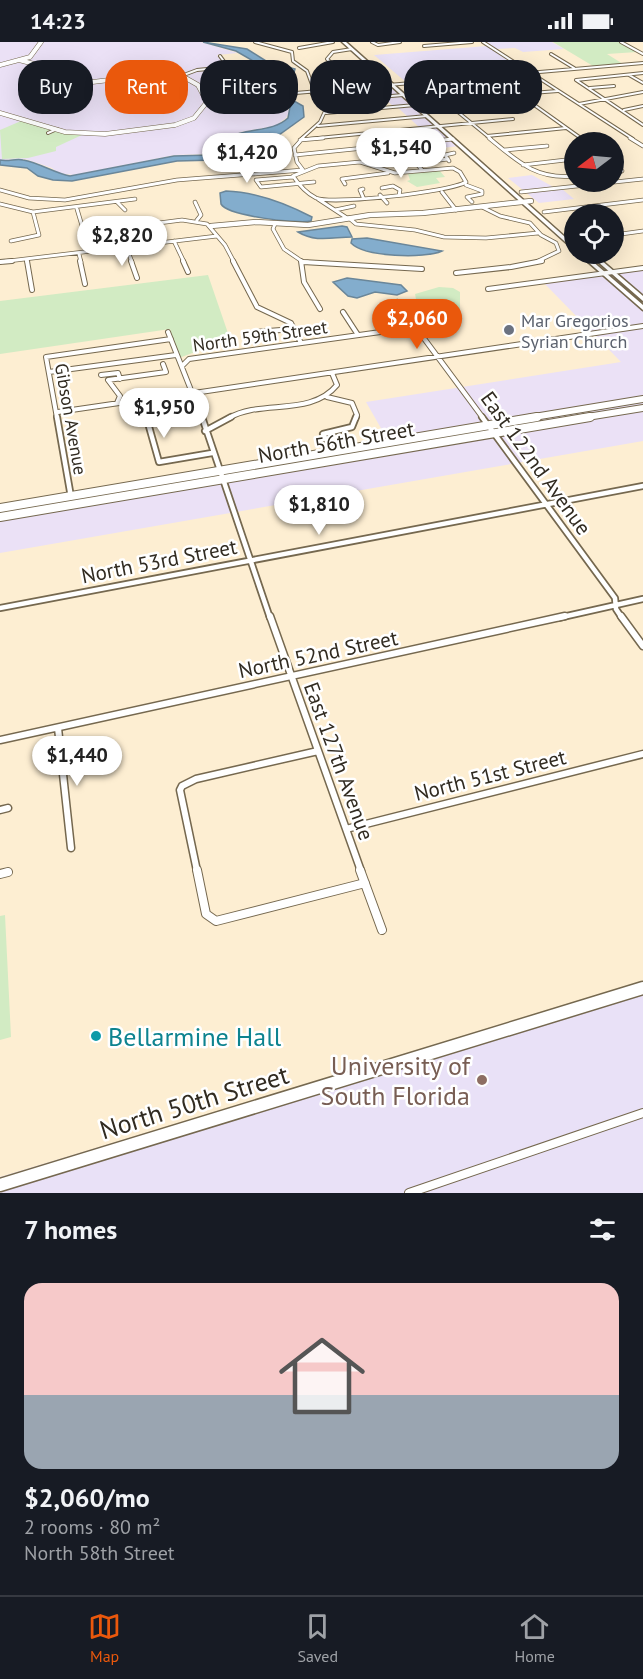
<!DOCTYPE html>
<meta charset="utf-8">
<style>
body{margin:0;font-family:"PT Sans",sans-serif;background:#20242c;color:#f1f3f6;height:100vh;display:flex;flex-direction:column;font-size:22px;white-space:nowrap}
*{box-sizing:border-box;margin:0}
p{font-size:20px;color:#9ea1a6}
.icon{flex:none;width:33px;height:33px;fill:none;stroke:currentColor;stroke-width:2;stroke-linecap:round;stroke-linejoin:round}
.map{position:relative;height:1151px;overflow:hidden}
.side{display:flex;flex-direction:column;background:#171b24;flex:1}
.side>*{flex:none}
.banner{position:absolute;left:18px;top:18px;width:608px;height:54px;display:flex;gap:12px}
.needle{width:39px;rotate:254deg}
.fabs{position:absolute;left:564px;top:90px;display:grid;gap:12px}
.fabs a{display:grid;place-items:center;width:60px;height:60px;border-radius:50%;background:#171b24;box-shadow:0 6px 24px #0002;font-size:30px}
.price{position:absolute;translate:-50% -51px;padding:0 14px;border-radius:21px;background:#fff;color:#222;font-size:20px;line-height:39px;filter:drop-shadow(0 2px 3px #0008)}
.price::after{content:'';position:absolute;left:50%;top:36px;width:18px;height:14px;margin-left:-9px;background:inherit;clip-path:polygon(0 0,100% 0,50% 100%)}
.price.selected{background:#ea580c;color:#fff}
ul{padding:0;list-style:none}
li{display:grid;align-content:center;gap:12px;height:318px;padding:0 24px}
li+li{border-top:2px solid #363941}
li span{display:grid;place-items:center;height:186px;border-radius:18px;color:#555}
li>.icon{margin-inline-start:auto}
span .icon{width:108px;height:108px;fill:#fffc;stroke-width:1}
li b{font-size:26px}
h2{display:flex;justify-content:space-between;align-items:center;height:72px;padding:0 24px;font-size:26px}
.pill{padding:0 21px;border-radius:24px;background:#171b24;box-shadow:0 6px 24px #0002;font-size:21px;line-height:54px}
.pill.selected{background:#ea580c;color:#fff}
.status{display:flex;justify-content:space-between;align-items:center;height:42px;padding:0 30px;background:#171b24;direction:ltr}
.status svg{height:16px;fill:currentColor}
.dock{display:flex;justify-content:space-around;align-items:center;height:84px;border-top:2px solid #363941;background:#171b24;font-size:16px;color:#9ea1a6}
.dock a{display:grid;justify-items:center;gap:3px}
.dock .selected{color:#ea580c}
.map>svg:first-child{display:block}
</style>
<div class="status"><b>14:23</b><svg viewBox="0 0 49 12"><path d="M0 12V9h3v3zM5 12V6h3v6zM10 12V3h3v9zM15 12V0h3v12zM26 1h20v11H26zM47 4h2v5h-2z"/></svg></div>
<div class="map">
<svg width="643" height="1151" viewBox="0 0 643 1151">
<rect width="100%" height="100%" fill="#fdeed2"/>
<!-- commercial -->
<path fill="#ebe1f6" d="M0 0H201L238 11 217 13 249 56 269 55 281 60 288 66 289 70 286 76 275 84 241 90 222 98 233 104 261 107 247 111 175 113 73 133 58 131 52 126 25 117 0 118Z
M366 22 459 104 442 106 396 64H393L383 55 369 56 357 45 373 43 352 23Z
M532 133 557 147H562L574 157 539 161 508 136Z
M643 227V399L0 511V477L394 409 366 360 621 320 544 241Z"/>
<!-- education -->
<path fill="#e9e1f7" d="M485 0H552L564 7 523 10 515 6 496 7Z
M487 4 527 30 407 41 374 13Z
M643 941V1151H0V1135Z"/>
<!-- green -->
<path fill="#d2ebc3" d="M553 0H619L637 10 607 12 623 22 593 24Z
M21 79 82 93 56 105V109L28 116 2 117 0 88Z
M439 128 445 135 436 136 440 141 417 145 407 139 410 138 408 132Z
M208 233 230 297 179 316 170 287 0 312V259Z
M439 245 453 246 460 250V280L436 274 435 268 417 262 415 252Z
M5 873 11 995 0 998V874Z"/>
<!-- water -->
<path fill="#83adcd" stroke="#6a8699" stroke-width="1.5" d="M203 0 247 7 266 19 295 27 293 34 277 45 285 54 303 64 304 75 276 95 269 91 250 94 254 99 286 105 287 108 284 111 254 117 177 119 72 139 53 138 38 134 27 126 0 123V118C9 120 16 116 23 118 40 121 54 131 70 134L174 114 247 112 264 108 235 104 224 99C243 84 271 92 288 76L290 65 269 53 265 47 268 40 283 29 260 23 236 9Z
M226 149C256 150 285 161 312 175L311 179C297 182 228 174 221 162L220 151Z
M342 184 347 185 352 195C333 195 316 201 298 190Z
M367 196 442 209C425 217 364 215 351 201L352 197Z
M347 236 401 243 407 249 397 253 375 250 357 256 348 254 333 240Z"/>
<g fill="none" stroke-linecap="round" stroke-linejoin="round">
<!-- river -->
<path fill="#83adcd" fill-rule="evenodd" d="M273 87 275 89 250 97V99L256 101V103L244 100 246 95Z"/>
<defs>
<path id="street-far5" d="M255 0 292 10 293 19 307 29 314 48 312 52 326 67 320 80 301 97
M372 0 378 3 400 0
M483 0 633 97
M621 0 643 12
M424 4 472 0
M299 6 333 0
M352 7 333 10 327 17 345 34 352 46
M551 12 574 26
M220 14 250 55
M136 25 140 33
M629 33 643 41
M181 34 197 28 228 25
M576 38 643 83
M576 38 643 31
M502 40 582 97
M590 46 614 44
M284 52 643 21
M518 52 558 49
M443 58 483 54
M322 60 403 53
M579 62 643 50
M624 68 643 64
M458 70 531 62
M326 71 415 63
M318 84 427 74
M48 91 57 87
M487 94 566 86
M308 97 513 77
M451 97H453
M491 97 431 48 523 38"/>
<path id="street-far4" d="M489 96C517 119 536 138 574 134
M580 96 586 100
M630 96 643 104
M300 98 323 96
M504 108 547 104
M295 113 453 97
M449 119 445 113 454 111
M360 120 395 131 453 126 460 130 466 140C450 150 332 163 316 156 306 151 299 143 293 134L318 124Z
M367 120 394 116
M614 120 622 129
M523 123 574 117
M422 128 416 121 448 117
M293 135 256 138 261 145 314 140
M345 142 342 137 388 131
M466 143 482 149V152L467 155 472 160
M382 146 393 144 400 148 399 153
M363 147 360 148 363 155
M0 148 29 156 65 158 177 138 303 128 297 120 294 106 303 96
M442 150 456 168
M521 150 643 137
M380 153 387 161
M318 157 347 176
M117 160 125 168
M195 160 201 173 197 178
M0 162 33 170 135 157
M482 165 500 174 530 181 541 193 556 201 559 209 536 220
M77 167 83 187 89 190 182 178 207 182 225 203 234 220
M335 168 354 164
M544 170 643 158
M349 176 356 182 415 188 444 195 486 196 538 191
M275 182 273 187 284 207 303 220
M614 193 643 189
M11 199 39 193 33 170
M174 199 184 220
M567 199 574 198
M127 207 132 220
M79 212 81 220
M27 217V220
M0 220 217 194
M303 220H308"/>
<path id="street-far3" d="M27 219 32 248
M80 219 85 242
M131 219 137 236
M183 219 188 230
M233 219 257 265 291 281 301 301
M301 219 304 240 320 267
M0 220 12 219
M303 220 422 227
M456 231 511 225 542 219
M488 247 643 226
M397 260 483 376
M343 270 358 293
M168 290 202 376
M255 290 294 287
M182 324 189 317 416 285
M49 330 176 313
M101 333 118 331 120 337
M194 351 643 284
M327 355 352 361 357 373 356 376
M117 361 120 354 108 338 166 330 163 322
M58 370 194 350
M57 376 46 315 171 297
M177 376 200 373
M229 376C261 357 311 375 337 343L332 331"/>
<path id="street-far2" d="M57 375 71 455
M187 375 148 381 159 420 212 411
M202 375 270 576
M482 375 615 556 616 567 622 576
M205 389 231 375
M333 410 323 392 352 385 356 375
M0 566 643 444
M558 576 643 557"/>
<path id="street-far1" d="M270 574 361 829
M621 574 643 604
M58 686 71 806
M0 698 565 574
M0 768 8 766
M346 787 643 712
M197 829 180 748 182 744 196 737 318 709"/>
<path id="street" d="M197 828 206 872 216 879 365 841
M360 828 382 888
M0 832 8 830
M409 1151 643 1071"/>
<path id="secondary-far4" d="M0 23 30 15 41 0
M0 71 65 90 105 92 175 83 194 76 207 60 198 43 182 34 160 32 84 41H62L45 36 38 23 19 18"/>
<path id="secondary-far3" d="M211 184 256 180 308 183 370 173 423 171 531 159"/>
<path id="secondary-far2" d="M528 376 643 357
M581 376 643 366"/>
<path id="secondary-far1" d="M0 466 537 375
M0 475 590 375"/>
<path id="secondary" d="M0 1143 643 946"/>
<path id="primary" d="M342 0H346L574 203V206H572Z
M579 212H584L643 263V268Z
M589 212H594L643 254V259Z"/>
</defs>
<!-- street-far5 casing -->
<use href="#street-far5" stroke="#75684f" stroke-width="4"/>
<!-- street-far4 casing -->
<use href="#street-far4" stroke="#75684f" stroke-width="4.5"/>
<!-- street-far3 casing -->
<use href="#street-far3" stroke="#75684f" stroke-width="6"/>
<!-- street-far2 casing -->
<use href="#street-far2" stroke="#75684f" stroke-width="8"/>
<!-- street-far1 casing -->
<use href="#street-far1" stroke="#75684f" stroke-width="9"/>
<!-- street casing -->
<use href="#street" stroke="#75684f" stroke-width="10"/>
<!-- secondary-far4 casing -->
<use href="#secondary-far4" stroke="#75684f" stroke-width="5"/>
<!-- secondary-far3 casing -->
<use href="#secondary-far3" stroke="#75684f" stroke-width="6"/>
<!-- secondary-far2 casing -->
<use href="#secondary-far2" stroke="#75684f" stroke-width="8"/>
<!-- secondary-far1 casing -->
<use href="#secondary-far1" stroke="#75684f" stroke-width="10"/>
<!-- secondary casing -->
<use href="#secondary" stroke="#75684f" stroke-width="15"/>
<!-- primary casing -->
<use href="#primary" stroke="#75684f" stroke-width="3"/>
<!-- street-far5 -->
<use href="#street-far5" stroke="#fff" stroke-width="2"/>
<!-- street-far4 -->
<use href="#street-far4" stroke="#fff" stroke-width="3"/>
<!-- street-far3 -->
<use href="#street-far3" stroke="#fff" stroke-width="4"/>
<!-- street-far2 -->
<use href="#street-far2" stroke="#fff" stroke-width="4.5"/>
<!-- street-far1 -->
<use href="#street-far1" stroke="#fff" stroke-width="6"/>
<!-- street -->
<use href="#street" stroke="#fff" stroke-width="8"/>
<!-- secondary-far4 -->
<use href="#secondary-far4" stroke="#fff" stroke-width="4"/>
<!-- secondary-far3 -->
<use href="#secondary-far3" stroke="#fff" stroke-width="4.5"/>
<!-- secondary-far2 -->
<use href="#secondary-far2" stroke="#fff" stroke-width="6"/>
<!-- secondary-far1 -->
<use href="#secondary-far1" stroke="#fff" stroke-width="8"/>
<!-- secondary -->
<use href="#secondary" stroke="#fff" stroke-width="12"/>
<!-- primary -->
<use href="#primary" fill="#fff" fill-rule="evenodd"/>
</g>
<!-- markers -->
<circle fill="#6b7280" stroke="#fff" stroke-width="2" cx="509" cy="288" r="6"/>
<circle fill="#0f9aa8" stroke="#fff" stroke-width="2" cx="96" cy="994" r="6"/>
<circle fill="#8d6e63" stroke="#fff" stroke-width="2" cx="482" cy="1038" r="6"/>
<g text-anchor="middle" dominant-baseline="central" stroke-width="5" stroke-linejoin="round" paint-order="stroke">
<!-- far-worship labels -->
<g font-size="18" fill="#5b616d" stroke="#fff" text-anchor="start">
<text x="521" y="278">Mar Gregorios<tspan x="521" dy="21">Syrian Church</tspan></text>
</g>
<!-- far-street labels -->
<g font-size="18" fill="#312b21" stroke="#fff">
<text transform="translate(260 294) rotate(-8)">North 59th Street</text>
<text transform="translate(71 377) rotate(80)">Gibson Avenue</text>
</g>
<!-- street labels -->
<g font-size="21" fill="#312b21" stroke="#fff">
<text transform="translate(336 400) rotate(-10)">North 56th Street</text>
<text transform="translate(536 421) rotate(54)">East 122nd Avenue</text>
<text transform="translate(159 519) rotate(-11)">North 53rd Street</text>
<text transform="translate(318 612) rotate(-12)">North 52nd Street</text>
<text transform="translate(339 719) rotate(70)">East 127th Avenue</text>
<text transform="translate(490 733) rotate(-14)">North 51st Street</text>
</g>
<!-- near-culture labels -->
<g font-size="26" fill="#0d838f" stroke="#fff" text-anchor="start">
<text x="108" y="994">Bellarmine Hall</text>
</g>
<!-- near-education labels -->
<g font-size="26" fill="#785e54" stroke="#fff" text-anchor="end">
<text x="470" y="1023">University of<tspan x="470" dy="30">South Florida</tspan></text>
</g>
<!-- near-street labels -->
<g font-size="26" fill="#312b21" stroke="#fff">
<text transform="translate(194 1060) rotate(-17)">North 50th Street</text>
</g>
</g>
</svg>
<div class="fabs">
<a><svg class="needle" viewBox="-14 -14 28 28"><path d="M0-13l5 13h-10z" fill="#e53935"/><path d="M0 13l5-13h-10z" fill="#9ea1a6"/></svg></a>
<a><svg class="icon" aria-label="locate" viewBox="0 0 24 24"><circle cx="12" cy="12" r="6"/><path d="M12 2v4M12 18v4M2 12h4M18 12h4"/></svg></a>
</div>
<b class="price" style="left:401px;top:137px">$1,540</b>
<b class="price" style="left:247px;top:142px">$1,420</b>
<b class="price" style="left:122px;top:225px">$2,820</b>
<b class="price selected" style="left:417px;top:308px">$2,060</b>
<b class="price" style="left:164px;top:397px">$1,950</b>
<b class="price" style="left:319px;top:494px">$1,810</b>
<b class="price" style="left:77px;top:745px">$1,440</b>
<div class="banner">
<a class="pill">Buy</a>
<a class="pill selected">Rent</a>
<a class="pill">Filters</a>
<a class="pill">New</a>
<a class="pill">Apartment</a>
</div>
</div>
<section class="side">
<h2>7 homes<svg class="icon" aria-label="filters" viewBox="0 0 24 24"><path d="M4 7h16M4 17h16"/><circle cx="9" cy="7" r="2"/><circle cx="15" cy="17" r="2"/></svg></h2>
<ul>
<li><span style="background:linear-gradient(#f6c9c9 60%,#9aa5b1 0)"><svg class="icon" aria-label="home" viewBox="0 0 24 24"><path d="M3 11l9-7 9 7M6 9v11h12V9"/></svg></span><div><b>$2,060/mo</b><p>2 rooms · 80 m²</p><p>North 58th Street</p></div></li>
</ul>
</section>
<nav class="dock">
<a class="selected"><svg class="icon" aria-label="map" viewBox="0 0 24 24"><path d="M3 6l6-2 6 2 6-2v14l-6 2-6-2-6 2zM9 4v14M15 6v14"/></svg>Map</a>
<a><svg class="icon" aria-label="saved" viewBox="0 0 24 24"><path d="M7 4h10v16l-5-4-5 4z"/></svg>Saved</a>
<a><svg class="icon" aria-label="home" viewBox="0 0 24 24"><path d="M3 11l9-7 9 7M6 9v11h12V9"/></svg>Home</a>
</nav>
